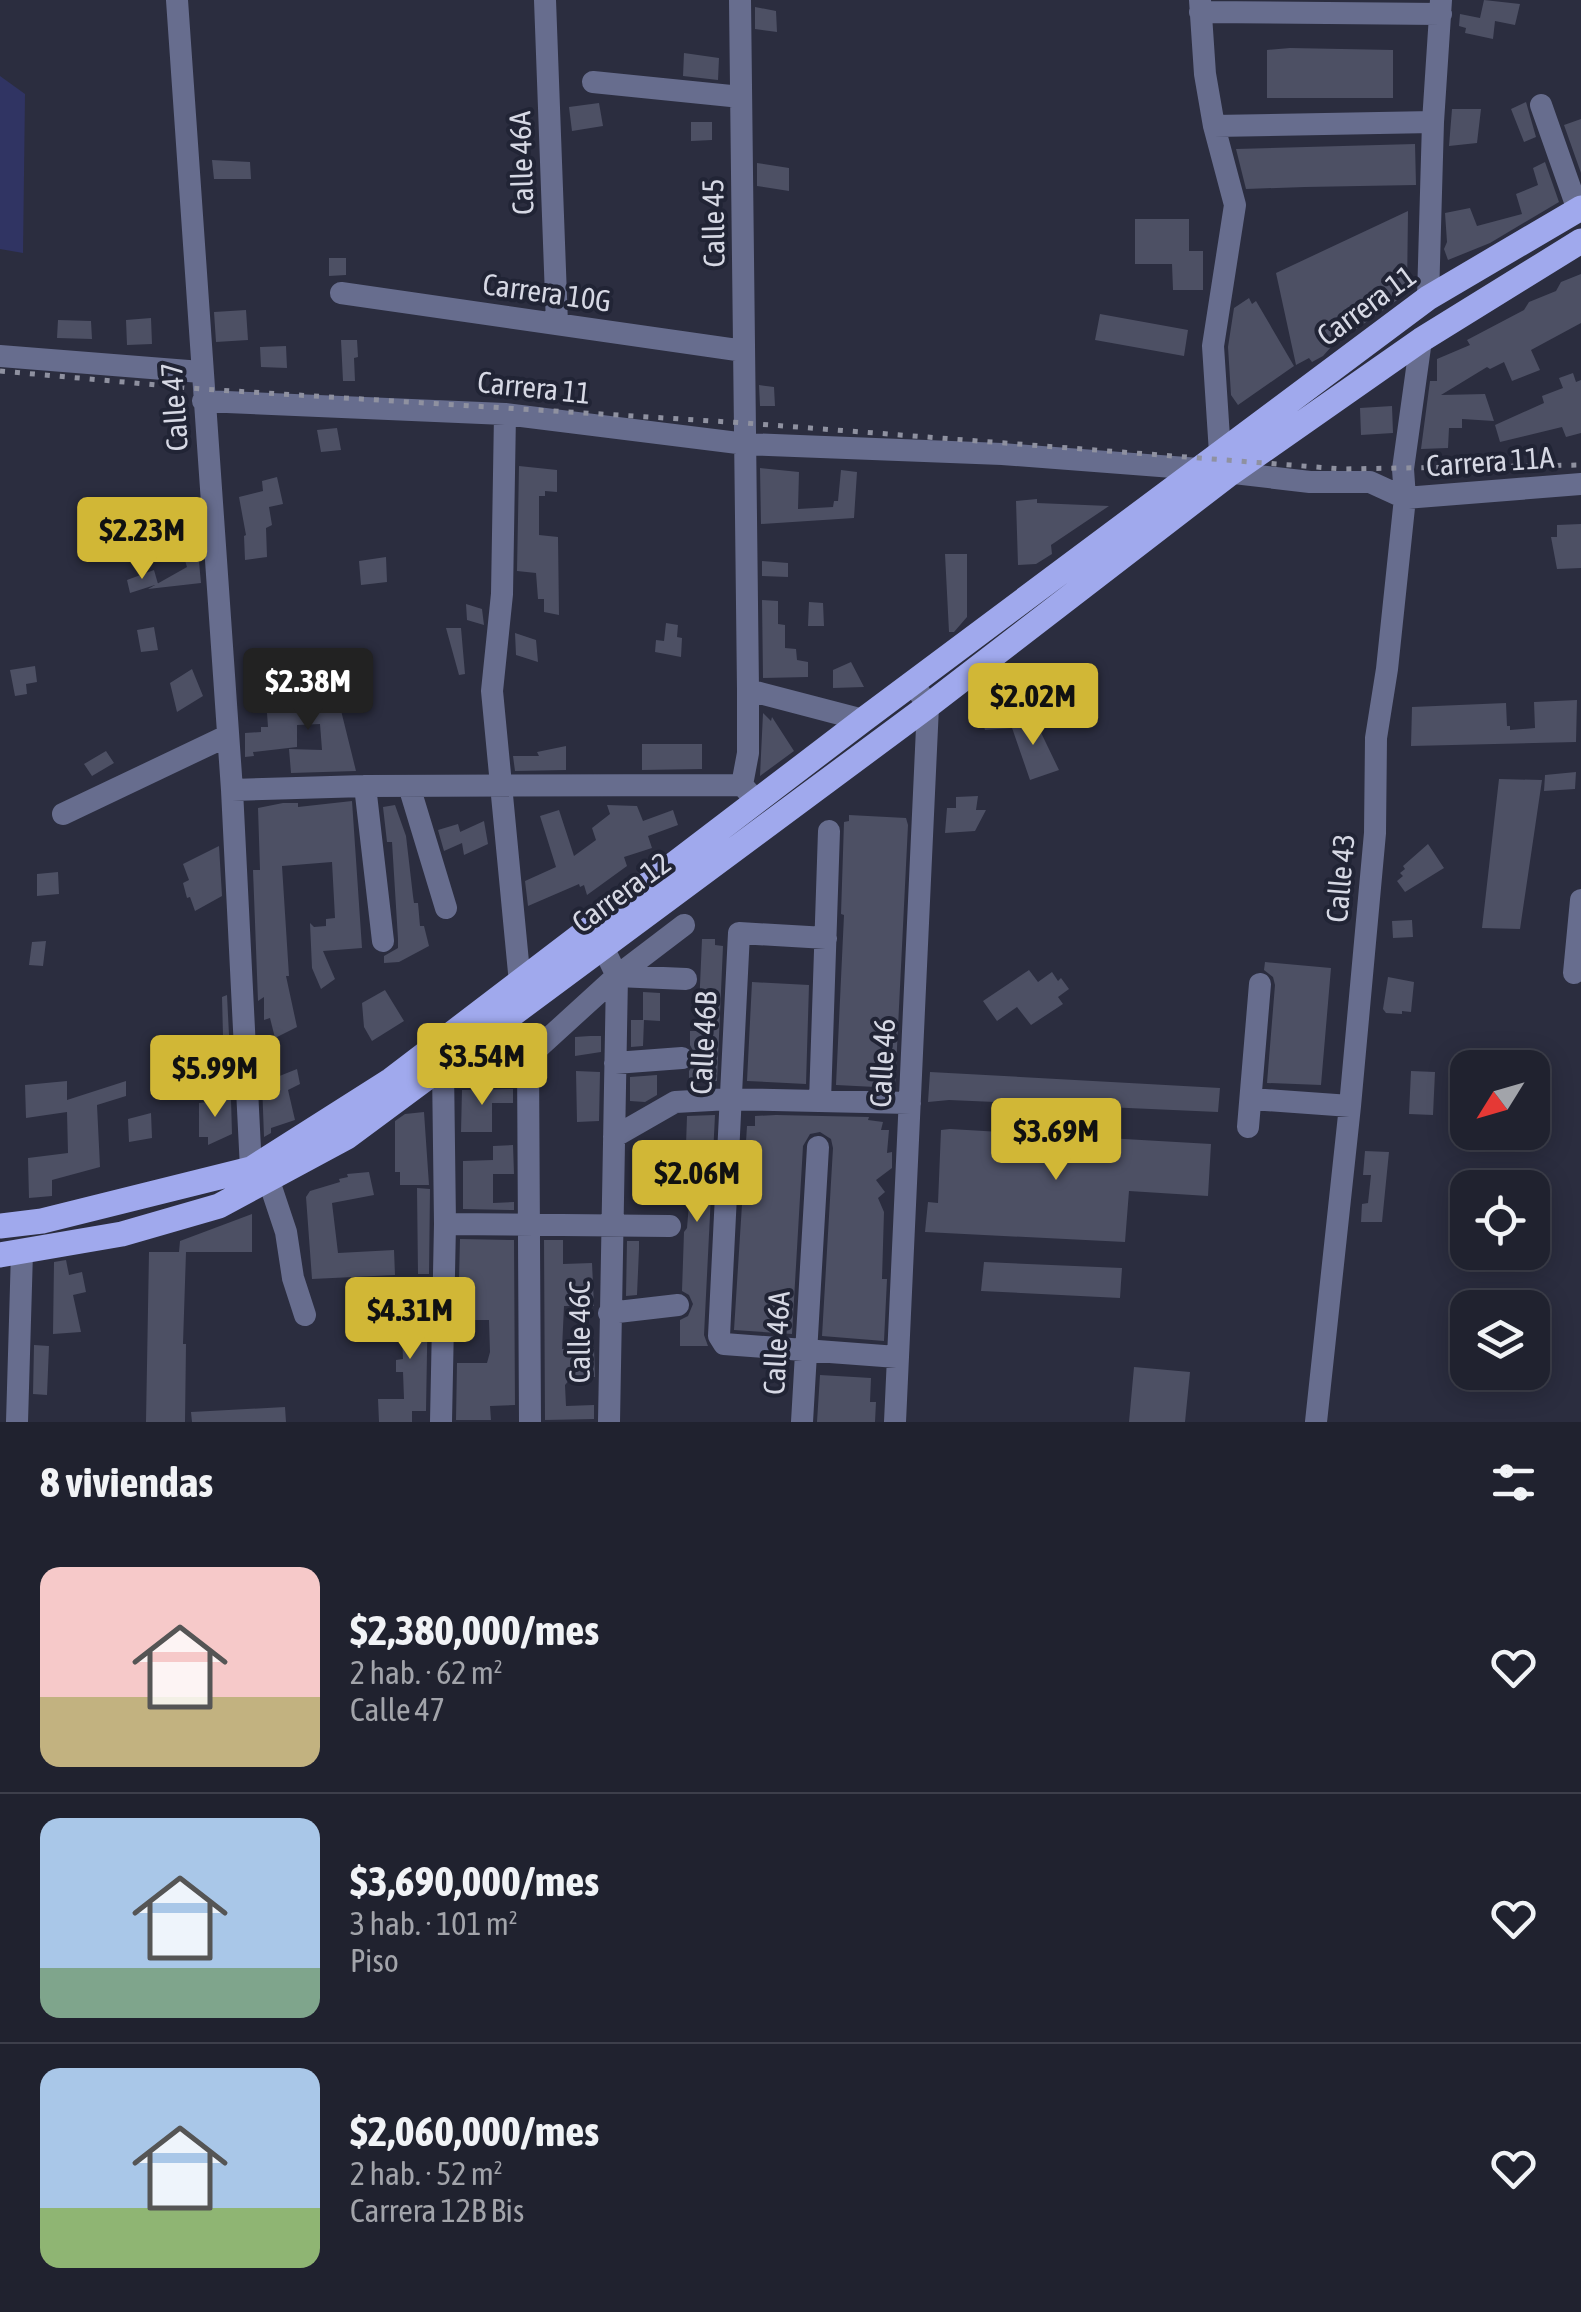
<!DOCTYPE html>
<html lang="es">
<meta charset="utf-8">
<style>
body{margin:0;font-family:"Asap Condensed",sans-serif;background:#282a37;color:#f1f3f6;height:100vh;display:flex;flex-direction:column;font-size:38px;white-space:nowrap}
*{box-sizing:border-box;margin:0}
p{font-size:32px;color:#a2a4aa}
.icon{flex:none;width:55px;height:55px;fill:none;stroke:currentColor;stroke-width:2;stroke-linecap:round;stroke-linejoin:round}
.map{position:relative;height:1422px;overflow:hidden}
.panel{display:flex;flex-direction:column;background:#20222f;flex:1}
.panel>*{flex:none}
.needle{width:65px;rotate:233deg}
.controls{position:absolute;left:1450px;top:1050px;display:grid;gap:20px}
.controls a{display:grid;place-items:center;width:100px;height:100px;border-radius:20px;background:#20222f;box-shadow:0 5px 25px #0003,0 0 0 2px #3d3f4b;font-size:50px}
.price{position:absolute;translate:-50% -85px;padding:0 22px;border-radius:10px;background:#d1b736;color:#111;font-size:32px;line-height:65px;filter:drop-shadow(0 2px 5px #0008)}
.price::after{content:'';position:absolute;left:50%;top:60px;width:30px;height:22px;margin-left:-15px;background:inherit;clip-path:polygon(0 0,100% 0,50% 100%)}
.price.current{background:#222;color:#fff}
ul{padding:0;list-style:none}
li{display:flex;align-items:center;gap:30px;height:250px;padding:0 40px}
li+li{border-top:2px solid #3d3f4b}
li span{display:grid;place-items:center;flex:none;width:280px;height:200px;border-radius:20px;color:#555}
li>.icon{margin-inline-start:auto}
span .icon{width:120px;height:120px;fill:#fffc;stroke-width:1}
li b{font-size:42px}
h2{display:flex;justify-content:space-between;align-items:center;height:120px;padding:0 40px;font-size:42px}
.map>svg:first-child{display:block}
</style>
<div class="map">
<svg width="1581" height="1422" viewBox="0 0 1581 1422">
<rect width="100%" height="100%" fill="#2b2d3f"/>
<!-- green -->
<path fill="#303463" d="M0 76 25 94 23 253 0 249Z"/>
<!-- building -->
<path fill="#4d5064" d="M1484 0 1520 4 1515 25 1495 21 1493 39 1465 33 1466 28 1459 26 1460 14 1480 18Z
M755 7 776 11 777 32 755 29Z
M1290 48 1393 50V98H1267V50Z
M684 53 719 58 718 80 683 76Z
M1526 102 1536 137 1524 142 1511 109Z
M599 103 603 126 572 131 569 107Z
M1452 109H1481L1477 143 1449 146Z
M1581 119V173L1564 125Z
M691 122H712V140L691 141Z
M1415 144 1416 185 1305 187 1246 189 1236 149Z
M212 160 250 162 251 179H214Z
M1545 162 1559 202 1490 243 1448 260 1444 249 1447 242 1445 213 1470 208 1477 226 1522 214 1516 194 1538 185 1533 168Z
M757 163 789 168V191L757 186Z
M1408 211 1407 293 1331 347 1323 356 1312 362 1309 358 1296 365 1276 273Z
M1135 219H1189V251H1203V290H1173L1172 264H1135Z
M329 258H346V275L329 276Z
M1581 274V323L1531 350 1540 370 1512 381 1504 362 1490 369 1487 367 1441 395 1485 394 1494 421 1462 419V428H1449L1448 448 1421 449 1430 381H1437V359L1470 345 1467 340 1524 310 1529 302 1556 291 1561 282Z
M1249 298 1252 304 1256 301 1294 366 1238 405 1231 395 1228 347 1234 308Z
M246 310 248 340 216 342 214 312Z
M1100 314 1188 330 1184 356 1095 340Z
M151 318 152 344 127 345 126 320Z
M58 320 91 321 92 339 57 338Z
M341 340H357L358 357 354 358 355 381H343Z
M286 346 287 368 261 367 260 347Z
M1573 373 1576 382 1581 380V433L1566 437 1562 427 1500 442 1495 425 1544 403 1542 396 1563 388 1559 378Z
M759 385 774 387 775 406H760Z
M1392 406 1393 433 1361 435 1360 408Z
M337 428 341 450 321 452 317 430Z
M519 466 557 470V492L545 491V496H539V535L558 537 559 615 544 612V599H538L536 573 517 571Z
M760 468 799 472 798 509 833 507 834 501H838L841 470 857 472 854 518 761 524Z
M277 477 283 504 269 507 272 525 266 528 267 557 245 560 244 536 246 535 239 497 263 491 262 481Z
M1037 499V503L1109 506 1051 545 1052 554 1036 564 1018 565 1016 501Z
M1581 524V568L1557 569 1551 537H1557V525Z
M196 530 201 583 148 589 187 567 177 534Z
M945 554H967V617L954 632H949Z
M386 557 387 582 361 585 359 561Z
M762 561 788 563V577L762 576Z
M154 570 158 584 130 593 127 580Z
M762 600 778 601V624L785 625V648L796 649 797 660 808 662V677L763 678Z
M809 602 823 603 824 626H808Z
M466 604 482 609 484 625 467 620Z
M666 623 678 625 677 637 682 638 681 657 655 652 656 640 664 641Z
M154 627 158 650 141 652 137 630Z
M446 628H461L465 674 459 675Z
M515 633 536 640 538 662 516 655Z
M851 662 864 687 833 688V670Z
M35 666 37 682 26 684 27 694 15 696 10 670Z
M192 669 203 696 177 712 170 683Z
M331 670 356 771 291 773 289 749 322 750 320 724 297 725V747L253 752 254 756 245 757V733L261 732V727H268L267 713 275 708 289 710V707L313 706 314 681Z
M1577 700 1576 742 1411 746 1412 707 1506 703 1507 726H1510V730L1535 728 1534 702Z
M1006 712 1011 728 985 730 980 714Z
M763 713 771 721 772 717 794 751 760 776Z
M1033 716 1059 770 1030 780 1010 722Z
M642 744H702V769L642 770Z
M566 746V770L515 771 513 756H539L537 752Z
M106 751 114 763 92 776 84 764Z
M1576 772 1575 789 1544 791 1545 775Z
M1499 779 1542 780 1520 929 1482 928Z
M978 796 976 810H986L975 831 945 833 947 808H956V797Z
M352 801 362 948 323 951 335 979 321 989 312 968 310 923 314 927 326 926V919L335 918 332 862 282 866 289 976H286L297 1027 275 1038 270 1018 264 1020V997L258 1001 253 870H260L258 808 283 803H298V807Z
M395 805 406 836 413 896 414 903H418L420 926H424L429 946 399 962 384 963V956L398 948V939L392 842H387L383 807Z
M607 805 637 806 643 821 673 810 678 825 648 836 652 848 624 857 627 866 587 895 584 885 580 887 579 884 528 906 525 881 556 867 540 816 559 810 574 856 596 840 592 828 610 814Z
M849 815 906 818 908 825 895 1088 836 1085 844 915 841 914 844 822 849 821Z
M484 821 488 844 464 855 462 843 444 851 438 830 458 824 461 835 460 832Z
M1428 844 1444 868 1405 892 1397 881 1403 876 1400 873 1405 869 1403 866Z
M219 846 222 896 195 911 190 897 187 898 183 883 189 880 183 864Z
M58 872 59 894 37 896V874Z
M1412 920 1413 937 1393 938 1392 921Z
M702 939H715V945L723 946 717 1081 689 1080V1071L697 1058 690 1045V1031H698Z
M46 941 43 966 29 965 32 942Z
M1265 962 1331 968 1321 1085 1267 1083 1275 985 1273 977 1264 970Z
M1029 970 1038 982 1052 972 1058 981 1061 978 1069 989 1058 997 1063 1004 1031 1025 1017 1007 997 1021 983 1001Z
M1388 977 1414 982 1411 1012 1402 1011V1014L1386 1013 1383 1009Z
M752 982 809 985 806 1084 747 1081Z
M385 990 404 1021 372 1041 364 1027 362 1003Z
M643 992 660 993V1021L644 1020 643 1046 631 1047V1020H643Z
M227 995 229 1035 223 1036 222 997Z
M590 1036H601V1052L575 1056V1037Z
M297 1069 300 1084 288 1090 295 1120 271 1128V1133L264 1137 262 1083Z
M576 1071 600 1072 599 1121 577 1122Z
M1411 1071 1435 1072 1433 1115 1409 1114Z
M930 1072 1220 1088 1218 1112 949 1100 928 1102Z
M657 1075V1095L645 1102 630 1101V1077Z
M67 1081V1100L126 1081V1096L97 1105 100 1167 52 1180V1196L29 1198 28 1158 68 1153 67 1112 26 1118 25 1085Z
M513 1089V1103H492V1132H461L462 1090Z
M231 1099 232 1134 208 1145V1137H199V1103Z
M424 1112 429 1185H400V1172H395V1121L405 1114Z
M151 1113 152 1138 129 1142 128 1119Z
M715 1115 704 1335 708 1346H680V1320L688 1316 693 1304 689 1295 682 1291 684 1232 687 1228 689 1204H684L687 1116Z
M776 1115 869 1117 868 1120 883 1122 881 1130H889L887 1153 892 1152V1168L876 1180 885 1192 878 1198 884 1212 882 1279H887L884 1341 822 1336 833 1148 831 1139 820 1132 810 1134 803 1146 792 1334 734 1330 747 1126H755V1116Z
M950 1129 1211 1144 1208 1196 1129 1191 1125 1242 925 1232 928 1202 938 1203 941 1130Z
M513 1145 514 1174H493V1203L514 1202V1210L463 1209V1161L493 1160V1146Z
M1365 1151 1389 1152 1382 1222H1361L1362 1204 1368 1203 1371 1175H1363Z
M369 1172 374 1195 332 1203 338 1253 394 1250 395 1275 312 1279 306 1197 310 1191 340 1182 339 1179 348 1177 347 1174Z
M417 1188 430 1189 429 1274H418Z
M252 1214V1252H186L183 1344H186L185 1422H146L149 1252H179L180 1241Z
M460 1239 514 1240 515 1405 490 1406 491 1420H456L457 1363H487L490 1352 489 1320H458Z
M544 1240H563V1264L592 1263 594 1306H564L562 1349 594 1348 595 1377H572L565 1385 566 1406 594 1405V1419L545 1420Z
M627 1241H639V1249L637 1295 626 1296Z
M66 1260 69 1275 82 1272 86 1292 73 1295 81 1332 53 1334 54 1262Z
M984 1262 1122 1268 1120 1298 981 1291Z
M428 1294 426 1411H412V1422H379L378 1399H404L403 1372H396V1360L403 1359 402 1335H396L395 1310 408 1309 406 1295Z
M34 1345 49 1346 47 1395 33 1394Z
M1134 1367 1190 1372 1185 1422H1129Z
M820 1375 871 1378 870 1402H876L875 1422H817Z
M285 1407 286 1422H192L191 1412Z"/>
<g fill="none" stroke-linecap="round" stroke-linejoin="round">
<!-- minor -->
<path stroke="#676d8e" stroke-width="22" d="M177 0 232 790 251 1169
M545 0 557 324
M740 0 748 690V753L742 785
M1200 0 1205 74 1214 126 1235 205 1213 346 1220 453
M1200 12 1441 14
M593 82 741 97
M1541 105 1578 210
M1214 126 1433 122
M341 293 744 351
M1428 298 1433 122 1441 0
M0 356 201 372
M203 401 505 414 746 444 1002 454 1199 469 1310 482H1370L1405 498 1581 484
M505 414 502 594 492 691 520 983
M748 690 863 720
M365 786 383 941
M409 786 446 908
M232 790 365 786 742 785 750 794
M63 814 227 736
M826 938 739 933 719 1336 724 1344 897 1357
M602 945 617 976 609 1422
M1574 973 1581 900
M617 976 686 979
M615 1063 682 1058
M1251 1099 1350 1106
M820 1101 829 831
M1248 1127 1260 984
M614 1137 675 1102 730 1099 910 1103
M269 1181 286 1232 293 1278 305 1315
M445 1224 670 1226
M609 1313 678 1305
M17 1422 22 1252
M441 1422 445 1224 443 1068
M530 1422 528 1057 617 976 684 925
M802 1422 818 1147
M895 1422 928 706 913 683
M1316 1422 1350 1106 1375 833 1376 738 1387 669 1405 498 1403 469 1421 340"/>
<!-- major -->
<path stroke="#a0a9ed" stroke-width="25" d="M0 1226 42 1221 251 1169 391 1080 863 720 1428 298 1581 208
M0 1255 122 1234 219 1206 347 1137 928 706 1228 475 1421 340 1581 241"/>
<!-- rail -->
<path stroke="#8f91a0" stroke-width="5" stroke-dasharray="5 10" stroke-linecap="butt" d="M0 371 202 389 745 423 1342 469 1581 465"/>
</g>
<g text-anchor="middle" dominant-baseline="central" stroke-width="8" stroke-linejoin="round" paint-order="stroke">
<!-- street labels -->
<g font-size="30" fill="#d6d8e4" stroke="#212435">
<text transform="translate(521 163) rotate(-92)">Calle 46A</text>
<text transform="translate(713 223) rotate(-91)">Calle 45</text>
<text transform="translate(547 292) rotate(8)">Carrera 10G</text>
<text transform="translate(1366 305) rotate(-36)">Carrera 11</text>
<text transform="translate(534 387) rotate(6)">Carrera 11</text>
<text transform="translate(174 407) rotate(-94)">Calle 47</text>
<text transform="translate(1490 461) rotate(-4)">Carrera 11A</text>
<text transform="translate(1340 878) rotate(-85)">Calle 43</text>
<text transform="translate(621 892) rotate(-36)">Carrera 12</text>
<text transform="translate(703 1043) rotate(-87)">Calle 46B</text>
<text transform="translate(882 1063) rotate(-87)">Calle 46</text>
<text transform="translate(579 1332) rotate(-90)">Calle 46C</text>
<text transform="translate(776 1343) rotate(-87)">Calle 46A</text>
</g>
</g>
</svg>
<div class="controls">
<a><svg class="needle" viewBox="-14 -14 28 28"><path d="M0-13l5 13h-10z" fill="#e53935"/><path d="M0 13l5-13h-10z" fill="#a2a4aa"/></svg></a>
<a><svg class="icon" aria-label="locate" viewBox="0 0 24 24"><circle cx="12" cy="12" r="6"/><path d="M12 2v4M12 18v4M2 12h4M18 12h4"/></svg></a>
<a><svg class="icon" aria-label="layers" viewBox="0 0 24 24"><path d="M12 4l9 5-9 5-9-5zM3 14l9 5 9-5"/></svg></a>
</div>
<b class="price" style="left:142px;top:582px">$2.23M</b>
<b class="price current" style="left:308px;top:733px">$2.38M</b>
<b class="price" style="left:1033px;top:748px">$2.02M</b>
<b class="price" style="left:482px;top:1108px">$3.54M</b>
<b class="price" style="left:215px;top:1120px">$5.99M</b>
<b class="price" style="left:1056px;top:1183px">$3.69M</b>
<b class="price" style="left:697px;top:1225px">$2.06M</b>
<b class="price" style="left:410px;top:1362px">$4.31M</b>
</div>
<section class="panel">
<h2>8 viviendas<svg class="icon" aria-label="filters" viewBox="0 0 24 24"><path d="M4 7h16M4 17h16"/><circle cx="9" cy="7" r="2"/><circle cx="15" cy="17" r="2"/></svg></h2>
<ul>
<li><span style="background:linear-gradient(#f6c9c9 65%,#c2b280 0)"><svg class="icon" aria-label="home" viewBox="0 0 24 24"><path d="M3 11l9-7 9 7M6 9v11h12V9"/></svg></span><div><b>$2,380,000/mes</b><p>2 hab. · 62 m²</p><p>Calle 47</p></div><svg class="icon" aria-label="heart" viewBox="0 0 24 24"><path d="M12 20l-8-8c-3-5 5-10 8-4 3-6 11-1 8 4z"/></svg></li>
<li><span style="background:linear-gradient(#a9c7e8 75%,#7fa58c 0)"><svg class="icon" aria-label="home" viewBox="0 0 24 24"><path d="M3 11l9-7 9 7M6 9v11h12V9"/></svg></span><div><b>$3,690,000/mes</b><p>3 hab. · 101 m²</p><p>Piso</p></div><svg class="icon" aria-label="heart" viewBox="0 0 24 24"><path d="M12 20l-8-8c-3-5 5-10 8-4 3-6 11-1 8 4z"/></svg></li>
<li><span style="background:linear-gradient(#a9c7e8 70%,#8fb573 0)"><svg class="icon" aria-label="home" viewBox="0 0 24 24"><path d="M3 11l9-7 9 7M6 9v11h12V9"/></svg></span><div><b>$2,060,000/mes</b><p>2 hab. · 52 m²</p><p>Carrera 12B Bis</p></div><svg class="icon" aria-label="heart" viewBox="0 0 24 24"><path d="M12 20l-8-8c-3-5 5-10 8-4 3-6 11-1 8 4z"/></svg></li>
</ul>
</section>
